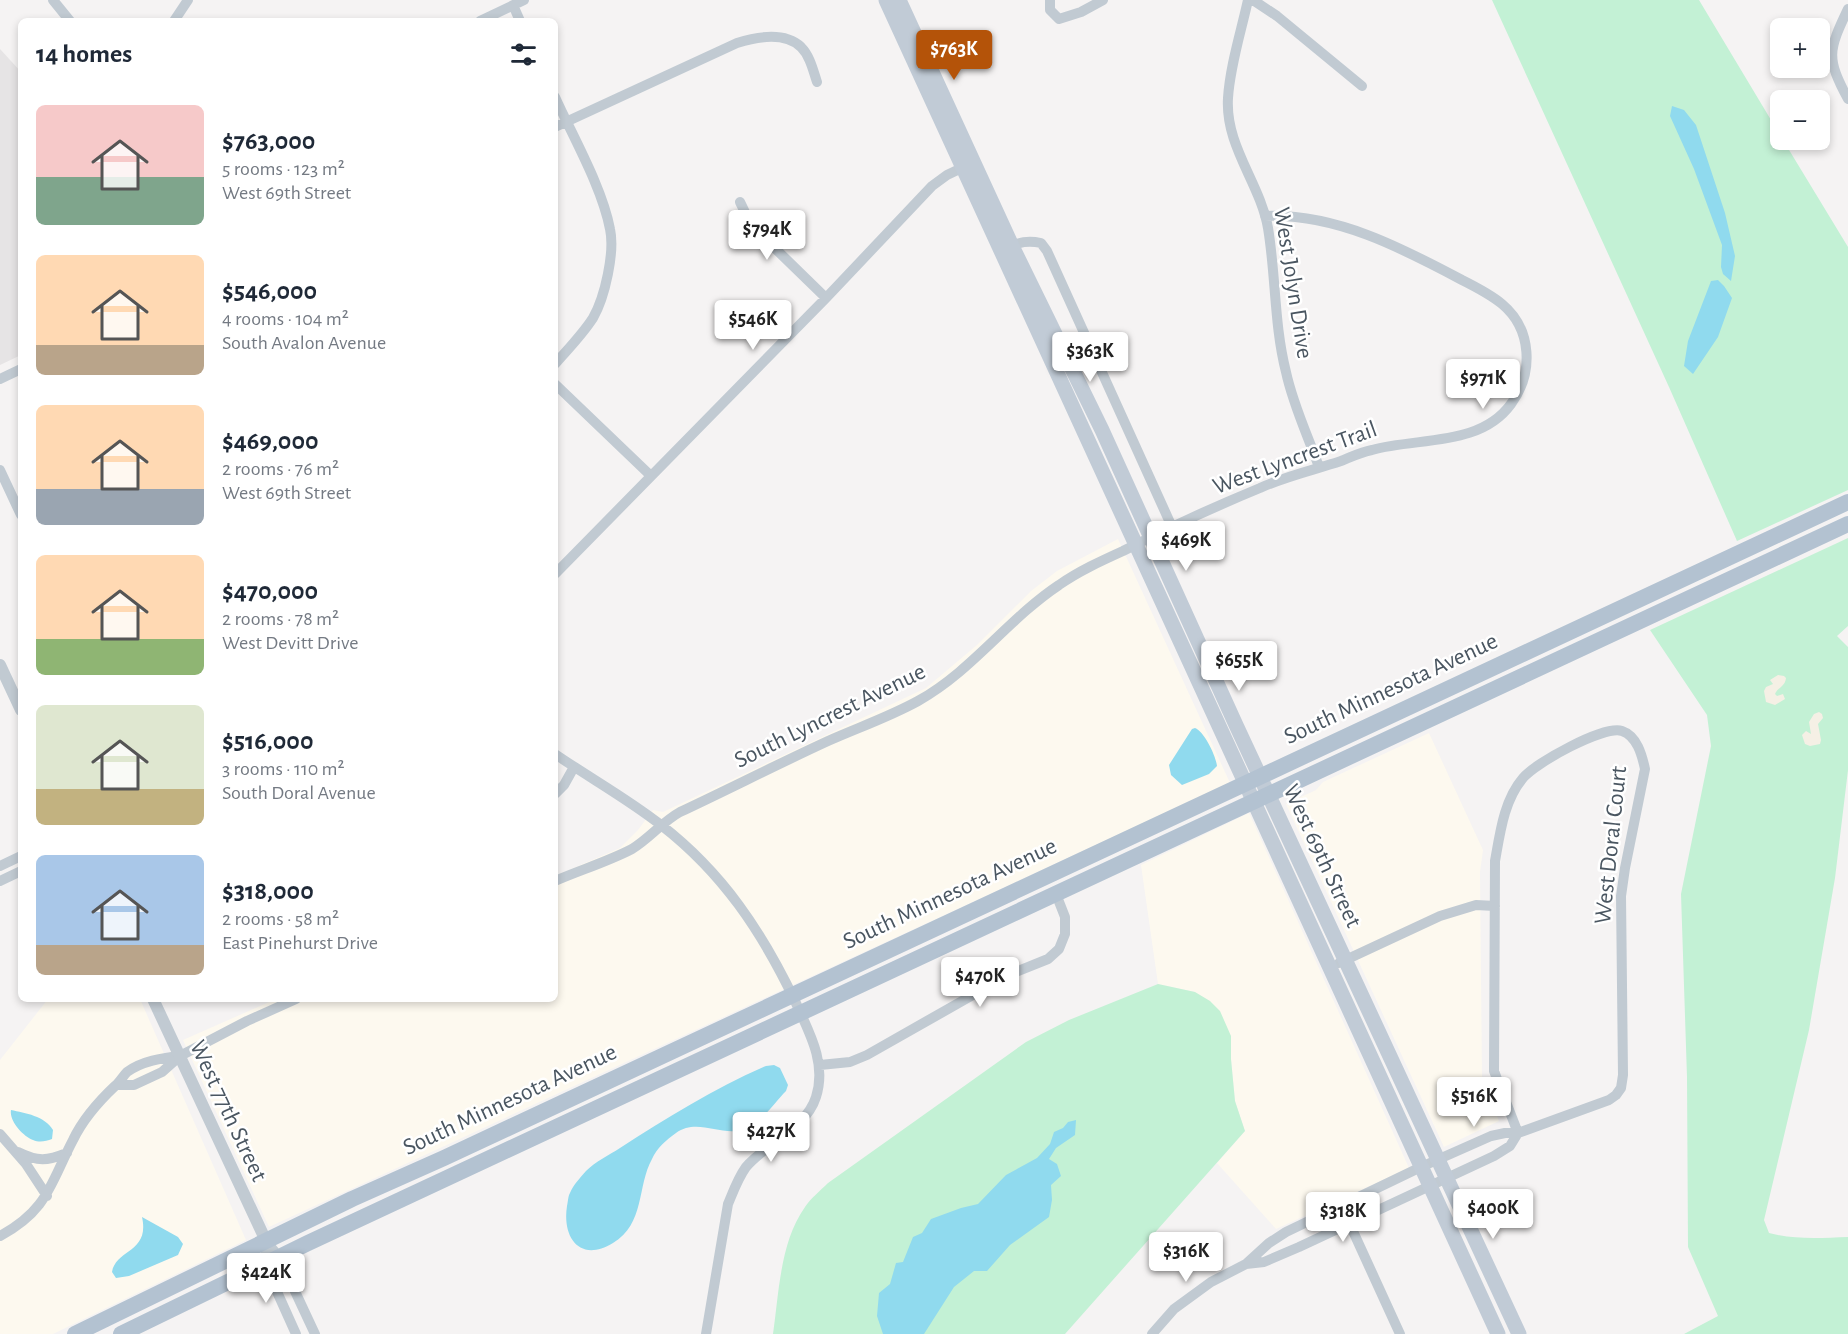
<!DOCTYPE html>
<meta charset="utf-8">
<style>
body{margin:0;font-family:"Alegreya Sans",sans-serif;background:#f6f6f7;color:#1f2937;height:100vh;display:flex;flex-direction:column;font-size:22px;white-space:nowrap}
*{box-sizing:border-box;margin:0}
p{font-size:20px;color:#747a83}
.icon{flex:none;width:33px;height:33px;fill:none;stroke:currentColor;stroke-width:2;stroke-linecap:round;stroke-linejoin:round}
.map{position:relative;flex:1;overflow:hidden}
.drawer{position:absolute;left:18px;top:18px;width:540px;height:984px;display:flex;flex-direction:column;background:#fff;border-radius:9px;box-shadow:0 3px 9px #0003}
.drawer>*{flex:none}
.controls{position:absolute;left:1770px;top:18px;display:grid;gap:12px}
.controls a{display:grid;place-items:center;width:60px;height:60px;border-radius:9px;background:#fff;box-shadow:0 3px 9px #0003;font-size:30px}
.price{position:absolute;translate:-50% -51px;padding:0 14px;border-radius:6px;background:#fff;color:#222;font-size:20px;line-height:39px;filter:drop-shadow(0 2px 3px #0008)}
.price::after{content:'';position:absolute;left:50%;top:36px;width:18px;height:14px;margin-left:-9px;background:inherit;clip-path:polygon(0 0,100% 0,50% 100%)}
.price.selected{background:#b45309;color:#fff}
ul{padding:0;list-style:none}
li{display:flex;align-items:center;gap:18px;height:150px;padding:0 18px}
li span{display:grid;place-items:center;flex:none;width:168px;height:120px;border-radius:9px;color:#555}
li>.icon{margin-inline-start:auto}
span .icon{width:72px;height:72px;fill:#fffc;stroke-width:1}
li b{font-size:26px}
h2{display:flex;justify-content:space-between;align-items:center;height:72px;padding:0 18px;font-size:26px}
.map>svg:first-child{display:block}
</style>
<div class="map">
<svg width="1848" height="1334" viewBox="0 0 1848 1334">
<rect width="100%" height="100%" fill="#f5f3f3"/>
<!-- commercial -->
<path fill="#fdf9ef" d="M1118 539 1230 783 269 1227 183 1040 276 999H555V876L620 848 638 830 653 810 663 812 926 688 977 645 1031 591 1057 571Z
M1429 733 1483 850 1480 872 1482 1080 1499 1121 1444 1147 1286 804 1316 790 1323 782Z
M1249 813 1409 1168 1276 1229 1217 1163 1245 1131 1235 1101 1231 1059V1036L1195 992 1158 984 1141 865Z
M48 999H140L246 1240 53 1334H0V1060Z"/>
<!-- education -->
<path fill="#e6e4e5" d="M0 49 21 72V355L0 365Z"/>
<!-- green -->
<path fill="#c3f1d5" d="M1492 0H1699L1780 135V140H1783L1848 247V490L1737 541 1669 387Z
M1848 538V626L1837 636 1848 647V770L1835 878 1809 1030 1764 1220 1769 1233C1795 1240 1821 1238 1848 1237V1334H1684L1718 1316 1688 1247 1687 1077 1681 894 1711 746 1707 715 1650 630Z
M1158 984 1195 992 1210 1001 1220 1011 1231 1036V1059L1235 1101 1245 1131 1065 1334H773C779 1293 780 1242 805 1207 811 1198 820 1191 828 1183L1026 1042 1069 1020Z"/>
<!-- sand -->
<path fill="#f5f0e5" d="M1778 675 1784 676 1786 678C1785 687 1778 687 1775 694L1777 696 1783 694 1785 699 1775 705 1766 702 1764 691 1766 687 1773 684 1770 680Z
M1819 712 1822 714 1823 718 1818 724 1821 740 1820 744 1810 746 1805 744 1802 735 1806 731 1811 734 1809 722 1814 714Z"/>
<!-- water -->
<path fill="#90daee" d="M1672 106 1684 110 1696 125 1725 213 1735 256 1731 281 1723 274 1721 267 1722 245 1694 169 1670 116Z
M1718 280 1724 286 1732 298 1718 337 1693 374 1684 366 1688 341 1711 281Z
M1195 728C1204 731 1216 756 1217 766L1209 774 1182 785 1171 775 1169 765 1192 729Z
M774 1065 780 1068 788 1085 786 1091C774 1103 760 1125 742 1130 720 1136 697 1118 676 1133 666 1140 657 1148 652 1159 637 1186 645 1224 613 1243 580 1263 562 1238 567 1206 568 1202 568 1196 570 1193 573 1185 581 1177 586 1171 595 1162 609 1155 620 1148 667 1118 715 1088 766 1066Z
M11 1110C25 1113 45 1116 53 1130L52 1139C46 1141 40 1143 33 1140 23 1136 9 1121 11 1110Z
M1076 1120 1075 1135 1056 1148 1049 1159 1057 1164 1061 1176 1051 1185 1052 1200 1049 1217 1010 1245 987 1271H974L954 1287 924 1334H883L877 1316 879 1293 890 1284 896 1263 903 1262 913 1237 922 1233 931 1219 961 1208 978 1204 1006 1175 1037 1158 1050 1144 1054 1132 1063 1128 1068 1122Z
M142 1217 178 1237 183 1244 178 1255 129 1276 116 1278 112 1272C116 1249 150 1253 142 1217Z"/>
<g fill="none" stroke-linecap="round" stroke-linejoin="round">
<!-- minor -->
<path stroke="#c1cad2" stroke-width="10" d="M53 0 70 21
M1050 0V10L1059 19 1081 12 1103 0
M1248 0C1241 32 1230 66 1228 98 1225 146 1260 183 1268 228 1276 276 1274 325 1286 372 1293 405 1308 436 1319 467
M1253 0 1277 16 1362 86
M513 5 520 21
M1848 9C1828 51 1826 58 1848 99
M174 21 188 0
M480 21 524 0
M555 97C573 137 602 187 610 229 615 252 605 297 593 318 582 335 568 349 555 364
M555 127 737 43C756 37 784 31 801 47 810 56 813 70 817 82
M740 202 751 225 826 298
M1008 248C1019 242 1028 240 1041 243L1047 251 1172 527
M0 379 21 369
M555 384 650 475
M0 470 21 515
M555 574 826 298 932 186 947 175 968 165
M555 754C590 778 628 799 661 825 723 873 762 932 795 1001 809 1032 827 1063 816 1097 806 1129 766 1143 746 1167 738 1178 733 1192 728 1204L706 1334
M555 794 564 785 574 767
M0 866 21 856
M0 881 21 871
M555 881C580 870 607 862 632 849 650 838 662 822 680 812 729 789 778 764 828 741 857 728 889 717 918 701 972 671 1008 619 1059 585 1079 571 1101 561 1123 551 1168 528 1214 507 1260 488 1286 476 1314 470 1341 461 1351 457 1361 452 1372 450 1418 437 1480 447 1511 404 1534 373 1532 329 1502 304 1490 294 1476 287 1462 280 1402 248 1335 213 1265 216
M1339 963 1440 916 1476 905 1495 906
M820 1065 850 1062 867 1055 1008 975 1048 959 1059 949 1065 934V917L1056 894
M117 1085H134L162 1072 180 1056 247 1021 296 999
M0 1134 26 1164 47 1196
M18 1152C38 1162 47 1161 67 1153
M1341 1205 1400 1334
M0 1236C48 1210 50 1184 73 1140 83 1119 98 1102 115 1086 120 1082 123 1076 127 1072 142 1061 162 1058 180 1056
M266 1241 279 1257 315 1334
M266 1241 265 1265 296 1334
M1246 1264 1264 1262 1299 1247 1494 1156 1510 1146 1518 1133
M1152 1334 1174 1309 1211 1282 1246 1264 1269 1243 1286 1232 1421 1167 1491 1136 1505 1133H1518L1609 1100 1616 1095 1621 1088 1623 1075 1621 896 1625 868 1645 769C1642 755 1637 736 1622 731 1604 725 1535 763 1523 778 1504 800 1500 833 1495 861L1494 1071 1518 1133"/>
<!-- tertiary -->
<path stroke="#c1cad2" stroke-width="12" d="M0 665 21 710
M153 999 266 1241"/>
<!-- secondary -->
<path stroke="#c1cbd6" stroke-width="15" d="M886 0 1498 1334
M899 0 1012 246 1102 430 1236 725 1519 1334"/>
<!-- primary -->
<path stroke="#b3c2d1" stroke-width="16" d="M75 1334 352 1199 444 1158 1848 502
M121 1334 308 1243 1848 524"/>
</g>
<g text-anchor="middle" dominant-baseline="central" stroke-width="5" stroke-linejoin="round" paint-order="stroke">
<!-- street labels -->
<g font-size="24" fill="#4a5661" stroke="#fff">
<text transform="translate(1293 283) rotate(81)">West Jolyn Drive</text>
<text transform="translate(1295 458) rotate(-20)">West Lyncrest Trail</text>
<text transform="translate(1391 689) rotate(-25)">South Minnesota Avenue</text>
<text transform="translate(830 716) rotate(-26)">South Lyncrest Avenue</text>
<text transform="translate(1611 845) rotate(-84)">West Doral Court</text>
<text transform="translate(1322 856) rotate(65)">West 69th Street</text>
<text transform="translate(950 894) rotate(-25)">South Minnesota Avenue</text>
<text transform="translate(510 1100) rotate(-25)">South Minnesota Avenue</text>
<text transform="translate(228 1111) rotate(65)">West 77th Street</text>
</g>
</g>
</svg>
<div class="controls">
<a>+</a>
<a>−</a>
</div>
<b class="price selected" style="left:954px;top:81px">$763K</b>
<b class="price" style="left:767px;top:261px">$794K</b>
<b class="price" style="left:753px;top:351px">$546K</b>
<b class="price" style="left:1090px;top:383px">$363K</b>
<b class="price" style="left:1483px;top:410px">$971K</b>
<b class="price" style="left:1186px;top:572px">$469K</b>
<b class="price" style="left:1239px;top:692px">$655K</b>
<b class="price" style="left:980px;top:1008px">$470K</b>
<b class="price" style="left:1474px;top:1128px">$516K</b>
<b class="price" style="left:771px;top:1163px">$427K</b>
<b class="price" style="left:1493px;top:1240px">$400K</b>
<b class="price" style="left:1343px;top:1243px">$318K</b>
<b class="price" style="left:1186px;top:1283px">$316K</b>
<b class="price" style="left:266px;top:1304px">$424K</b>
<section class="drawer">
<h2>14 homes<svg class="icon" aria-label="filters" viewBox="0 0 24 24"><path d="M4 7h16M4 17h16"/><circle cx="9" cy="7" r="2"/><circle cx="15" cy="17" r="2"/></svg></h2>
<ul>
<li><span style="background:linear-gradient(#f6c9c9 60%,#7fa58c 0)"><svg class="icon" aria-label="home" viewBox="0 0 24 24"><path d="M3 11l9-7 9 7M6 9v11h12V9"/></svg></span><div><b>$763,000</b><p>5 rooms · 123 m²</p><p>West 69th Street</p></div></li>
<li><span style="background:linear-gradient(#ffd9b3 75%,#b9a48a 0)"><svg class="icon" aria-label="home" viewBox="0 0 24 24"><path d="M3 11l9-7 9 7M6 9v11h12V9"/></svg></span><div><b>$546,000</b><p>4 rooms · 104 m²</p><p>South Avalon Avenue</p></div></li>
<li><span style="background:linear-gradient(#ffd9b3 70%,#9aa5b1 0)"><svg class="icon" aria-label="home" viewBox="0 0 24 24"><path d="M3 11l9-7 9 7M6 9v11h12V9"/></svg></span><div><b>$469,000</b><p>2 rooms · 76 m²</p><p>West 69th Street</p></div></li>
<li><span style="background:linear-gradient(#ffd9b3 70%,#8fb573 0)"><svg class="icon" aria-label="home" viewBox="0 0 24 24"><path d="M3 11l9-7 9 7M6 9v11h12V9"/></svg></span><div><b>$470,000</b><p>2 rooms · 78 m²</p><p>West Devitt Drive</p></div></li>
<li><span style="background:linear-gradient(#dfe7d0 70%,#c2b280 0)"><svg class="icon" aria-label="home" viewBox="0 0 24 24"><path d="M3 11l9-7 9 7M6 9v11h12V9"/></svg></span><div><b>$516,000</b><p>3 rooms · 110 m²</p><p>South Doral Avenue</p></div></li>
<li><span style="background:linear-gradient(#a9c7e8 75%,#b9a48a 0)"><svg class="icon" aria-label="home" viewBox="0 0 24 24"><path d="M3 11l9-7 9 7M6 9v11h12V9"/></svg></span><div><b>$318,000</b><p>2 rooms · 58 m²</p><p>East Pinehurst Drive</p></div></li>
</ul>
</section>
</div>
